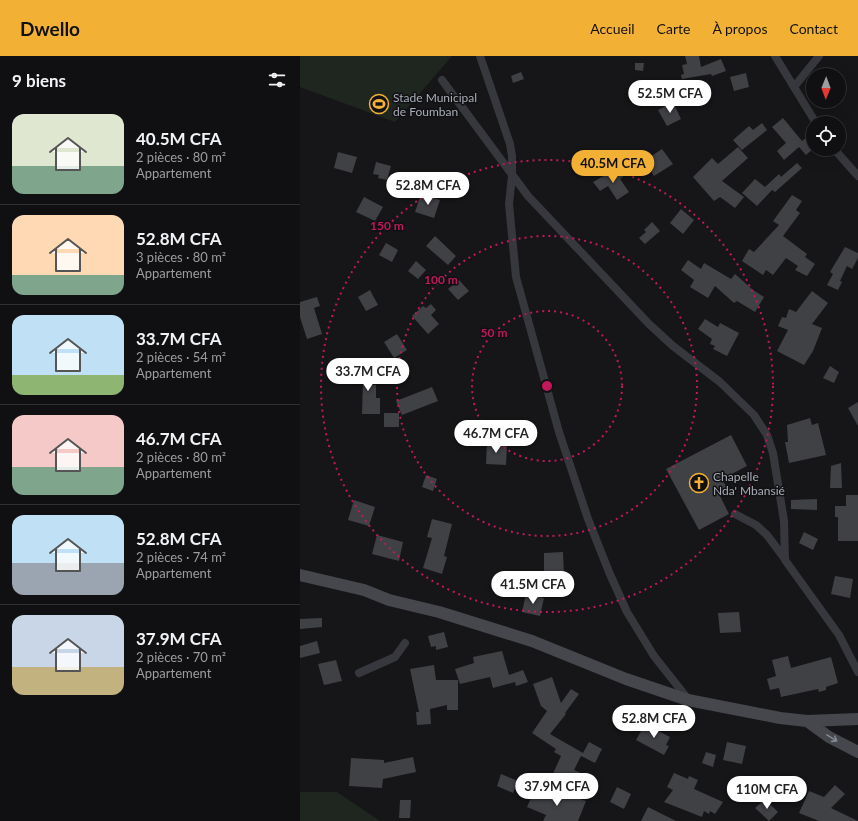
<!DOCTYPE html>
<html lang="fr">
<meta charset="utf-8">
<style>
body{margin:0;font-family:Lato,sans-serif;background:#19191b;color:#f1f3f6;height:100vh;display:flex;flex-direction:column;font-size:15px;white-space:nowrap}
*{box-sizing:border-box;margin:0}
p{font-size:13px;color:#9c9d9f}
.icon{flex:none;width:22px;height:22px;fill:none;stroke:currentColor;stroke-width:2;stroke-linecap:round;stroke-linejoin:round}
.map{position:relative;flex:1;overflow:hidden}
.side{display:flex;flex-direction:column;background:#101012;width:300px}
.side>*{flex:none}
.needle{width:26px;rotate:181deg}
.buttons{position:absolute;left:506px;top:12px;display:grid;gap:8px}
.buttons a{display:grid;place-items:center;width:40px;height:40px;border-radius:50%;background:#101012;box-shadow:0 4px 16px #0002,0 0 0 1px #303032;font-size:20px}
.price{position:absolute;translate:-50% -34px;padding:0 9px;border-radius:14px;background:#fff;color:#222;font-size:13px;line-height:26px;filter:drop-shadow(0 1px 2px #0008)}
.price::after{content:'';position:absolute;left:50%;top:24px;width:12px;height:9px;margin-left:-6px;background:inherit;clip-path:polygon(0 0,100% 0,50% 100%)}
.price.selected{background:#f2b134;color:#111}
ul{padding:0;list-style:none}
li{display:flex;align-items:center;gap:12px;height:100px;padding:0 12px}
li+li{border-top:1px solid #303032}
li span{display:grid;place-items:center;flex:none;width:112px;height:80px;border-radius:12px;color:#555}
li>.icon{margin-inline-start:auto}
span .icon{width:48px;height:48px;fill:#fffc;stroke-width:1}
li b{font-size:17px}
h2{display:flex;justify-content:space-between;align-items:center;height:48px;padding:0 12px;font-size:17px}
header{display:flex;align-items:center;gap:24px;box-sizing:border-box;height:56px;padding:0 20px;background:#f2b134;color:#111}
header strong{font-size:19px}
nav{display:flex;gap:22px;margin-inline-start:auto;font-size:14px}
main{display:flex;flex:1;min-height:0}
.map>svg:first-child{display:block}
</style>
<header>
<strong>Dwello</strong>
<nav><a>Accueil</a><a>Carte</a><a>À propos</a><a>Contact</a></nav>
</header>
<main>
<section class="side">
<h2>9 biens<svg class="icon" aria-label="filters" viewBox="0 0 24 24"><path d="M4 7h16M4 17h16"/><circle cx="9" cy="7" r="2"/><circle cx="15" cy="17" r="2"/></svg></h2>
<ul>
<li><span style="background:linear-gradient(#dfe7d0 65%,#7fa58c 0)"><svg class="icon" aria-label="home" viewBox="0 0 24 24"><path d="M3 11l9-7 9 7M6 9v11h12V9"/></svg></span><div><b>40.5M CFA</b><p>2 pièces · 80 m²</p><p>Appartement</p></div></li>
<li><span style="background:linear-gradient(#ffd9b3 75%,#7fa58c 0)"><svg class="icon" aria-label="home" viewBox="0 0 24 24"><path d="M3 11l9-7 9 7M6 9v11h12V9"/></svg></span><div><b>52.8M CFA</b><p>3 pièces · 80 m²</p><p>Appartement</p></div></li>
<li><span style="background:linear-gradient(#bfe0f5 75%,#8fb573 0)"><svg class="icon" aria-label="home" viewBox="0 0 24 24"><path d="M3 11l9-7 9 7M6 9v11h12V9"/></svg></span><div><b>33.7M CFA</b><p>2 pièces · 54 m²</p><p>Appartement</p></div></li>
<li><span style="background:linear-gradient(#f6c9c9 65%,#7fa58c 0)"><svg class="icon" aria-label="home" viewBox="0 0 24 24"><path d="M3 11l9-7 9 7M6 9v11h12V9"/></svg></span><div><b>46.7M CFA</b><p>2 pièces · 80 m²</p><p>Appartement</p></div></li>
<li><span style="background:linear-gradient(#bfe0f5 60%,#9aa5b1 0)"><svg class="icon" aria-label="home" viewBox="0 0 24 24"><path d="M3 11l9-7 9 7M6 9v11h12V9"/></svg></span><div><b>52.8M CFA</b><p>2 pièces · 74 m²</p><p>Appartement</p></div></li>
<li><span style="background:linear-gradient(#c9d6e8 65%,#c2b280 0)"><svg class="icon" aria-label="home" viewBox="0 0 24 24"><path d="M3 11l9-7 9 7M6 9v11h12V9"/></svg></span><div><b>37.9M CFA</b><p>2 pièces · 70 m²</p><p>Appartement</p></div></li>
</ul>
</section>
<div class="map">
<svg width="558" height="765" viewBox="0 0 558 765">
<rect width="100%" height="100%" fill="#161618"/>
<!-- green -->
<path fill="#1e261f" d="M0 0H152L95 66 0 31Z
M0 736H37L80 765H0Z"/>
<!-- building -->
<path fill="#404145" d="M385 0H399L401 11 421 3 426 15 412 20 411 18 382 23 381 19 384 18 382 9 387 8Z
M335 7H344L343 15 335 14Z
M221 16 224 23 213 27 211 20Z
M446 17 449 31 434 35 430 21Z
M373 46 381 63 367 70 358 54Z
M483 62 502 85 507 81 513 87V93L506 99 499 91 484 104 477 95 486 87 472 71Z
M462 67 467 74 442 94 433 84 449 70 453 74Z
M438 91 448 102 422 125 444 141 435 152 420 141 414 145 393 121 412 102 418 108Z
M362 93 373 108 354 120 344 105Z
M38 96 57 101 52 117 34 112Z
M76 106 91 110 87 124 78 122 79 119 73 118Z
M497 107 502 112 475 136 472 134 457 150 442 137 455 123 465 131 479 118 481 121Z
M317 112 323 121 320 123 329 136 317 144 308 130 300 135 293 126Z
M121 138 140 144 134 162 115 156Z
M492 139 502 145 496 154 500 157 483 180 507 198 505 201 515 208 507 220 495 214 498 210 486 202 473 219 466 214 463 219 442 205 449 193 454 196 479 169 473 165Z
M64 141 83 151 75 165 56 156Z
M381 153 394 164 383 178 370 167Z
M352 166 360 175 345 188 339 182 346 176 344 174Z
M135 180 156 200 148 209 126 190Z
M86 187 98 194 92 206 79 199Z
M545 191 558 197V202L552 213 547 210 540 225 542 226 538 234 527 229 533 218 530 216Z
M388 204 401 213 404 207 431 223 435 218 453 234 464 241 455 256 437 245 434 247 415 230 408 242 390 231 394 224 381 214Z
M116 205 126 214 118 223 108 215Z
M159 224 169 235 158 244 148 233Z
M70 234 78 249 66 255 58 241Z
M512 235 528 247 512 268 522 272 513 295 504 309 477 295 488 274 478 270 482 261 486 262 489 253 496 256Z
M17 241 20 250 14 252 22 278 7 283 0 261V246Z
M131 248 136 254 131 259 139 268 128 278 112 260 123 250 126 252Z
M405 263 418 271 420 267 439 277 427 300 413 293 415 290 410 288 412 283 398 273Z
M97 278 107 294 94 302 84 286Z
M66 303 71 329H76V342H80V358H62L63 325 59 326 56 313 62 312V304Z
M530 310 539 316 534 327 523 322Z
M132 331 138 345 102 359 96 345Z
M558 346V370L548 352Z
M84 357H99V371H84Z
M510 362 512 369 518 367 526 399 489 407 485 386H488L487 369Z
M165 364 182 366 180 381 164 380Z
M431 379 447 410 422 423 427 432 418 436 429 458 399 474 366 413Z
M187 386 207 388 206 409 186 408Z
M541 407 542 432H530L531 410Z
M126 419 137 423 133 435 122 431Z
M546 439H558V485H538V461H535V450H546Z
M517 443V454L491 453V444Z
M54 444 75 451 69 470 48 464Z
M132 463 152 468 144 500 147 501 142 518 123 512 132 482 127 481Z
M504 476 518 483 513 494 499 487Z
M77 479 103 486 99 505 72 498Z
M263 496 264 520H244V497Z
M535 520 553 523 550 542 531 538Z
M226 538 244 542 240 560 222 556Z
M439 556 441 576 420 577 418 557Z
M22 562V571L0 573V563Z
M144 576 148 591 136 594V590L131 591 128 580Z
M17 585 20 597 0 602V590Z
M202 595 209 619 223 614 228 626 216 630 215 626 193 632 190 621 160 628 155 613 174 607 173 601Z
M488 600 491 612 531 601 538 627 526 631V634L519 636 518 633 481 641 479 632 470 634 467 623 476 620 472 604Z
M36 604 42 625 24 629 18 608Z
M134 609 136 624H158V654H147V649L130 653 131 668 117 669 116 656H119L110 613Z
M252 621 261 647 271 633 279 638 265 657 266 658 250 678 283 697 289 686 302 693 295 707 281 700 274 714 295 723 294 733 266 731V728L251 722 261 700 254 696 256 693 232 677 247 655 241 650 233 628Z
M345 668 370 681 366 689 369 690 364 699 336 684Z
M427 686 446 690 442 708 423 704Z
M406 696 416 699 413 711 402 707Z
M113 701 116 716 83 723 82 732 49 730 51 702 84 704V707Z
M374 717 388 723 389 720 398 724 394 733 423 746 415 758 410 755 409 758 404 755 402 761 364 746 373 734 367 731Z
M201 718 218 725 213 737 197 730Z
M535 729 545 738 531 752 558 765H519L499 757 509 735 524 741Z
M317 731 331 738 324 753 310 746Z
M235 733 260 744 263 737 286 745 278 765H243L246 759 227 751Z
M465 743 478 756 469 765 455 752Z
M100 744H111L110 762H99Z
M348 751 376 765H341Z"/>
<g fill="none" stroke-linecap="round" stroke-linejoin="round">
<!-- minor -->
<path stroke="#37383d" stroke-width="8" d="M180 0 210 88 212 100V120L209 148 216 221 259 376 288 463 309 516 327 556 354 600 388 643
M475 0 516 67
M142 24 228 140 349 268 373 290 420 326 454 359 467 379 473 397 484 465 485 504 539 579 558 616
M494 31 519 0
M534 93 558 120
M435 458 456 469 467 479 485 503
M59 617 95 601 105 587"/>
<!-- secondary -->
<path stroke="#45474d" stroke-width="12" d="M0 519 64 534 89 544 139 556 232 585 326 623 388 644 480 662 507 665 558 663
M507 665 529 681 558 696"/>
</g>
<!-- one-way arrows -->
<defs><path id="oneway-shaft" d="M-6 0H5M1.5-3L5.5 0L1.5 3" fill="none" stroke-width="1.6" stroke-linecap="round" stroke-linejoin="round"/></defs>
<use stroke="#858993" href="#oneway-shaft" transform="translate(532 682) rotate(31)"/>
<!-- distance rings -->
<g fill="none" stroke="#c2185b" stroke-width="2" stroke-dasharray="2 4">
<circle cx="247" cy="330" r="75"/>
<circle cx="247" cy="330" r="150"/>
<circle cx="247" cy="330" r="226"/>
</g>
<!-- icons -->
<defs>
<symbol id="stadium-ring" viewBox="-11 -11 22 22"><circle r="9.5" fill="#111113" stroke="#f2b134" stroke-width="1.5"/><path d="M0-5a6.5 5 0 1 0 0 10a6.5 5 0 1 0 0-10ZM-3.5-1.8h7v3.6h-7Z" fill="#f2b134"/></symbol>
<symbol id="church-ring" viewBox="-11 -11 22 22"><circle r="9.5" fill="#111113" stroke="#f2b134" stroke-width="1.5"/><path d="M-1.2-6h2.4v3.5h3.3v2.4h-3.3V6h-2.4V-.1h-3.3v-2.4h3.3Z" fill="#f2b134"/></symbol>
</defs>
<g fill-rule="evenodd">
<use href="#stadium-ring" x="68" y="37" width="22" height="22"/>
<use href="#church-ring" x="388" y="416" width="22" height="22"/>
</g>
<g text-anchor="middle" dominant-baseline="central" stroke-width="3" stroke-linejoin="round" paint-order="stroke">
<!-- poi labels -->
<g font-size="12" fill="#a8adb8" stroke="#111113" text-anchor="start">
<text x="93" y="41">Stade Municipal<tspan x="93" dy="14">de Foumban</tspan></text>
<text x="413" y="420">Chapelle<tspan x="413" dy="14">Nda' Mbansié</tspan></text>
</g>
</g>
<circle cx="247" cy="330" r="6" fill="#c2185b" stroke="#111113" stroke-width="2"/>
<g font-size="12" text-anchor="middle" font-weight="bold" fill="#c2185b" stroke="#111113" stroke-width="3" stroke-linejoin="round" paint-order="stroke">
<text x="87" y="174">150 m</text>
<text x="141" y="228">100 m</text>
<text x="194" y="281">50 m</text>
</g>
</svg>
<div class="buttons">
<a><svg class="needle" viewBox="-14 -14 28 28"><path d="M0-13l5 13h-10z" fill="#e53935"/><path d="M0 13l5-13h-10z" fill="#9c9d9f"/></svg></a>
<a><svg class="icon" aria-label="locate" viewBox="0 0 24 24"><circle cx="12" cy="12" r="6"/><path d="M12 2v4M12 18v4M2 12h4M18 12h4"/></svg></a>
</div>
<b class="price" style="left:370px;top:58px">52.5M CFA</b>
<b class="price selected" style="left:313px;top:128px">40.5M CFA</b>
<b class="price" style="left:128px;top:150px">52.8M CFA</b>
<b class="price" style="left:68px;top:336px">33.7M CFA</b>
<b class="price" style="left:196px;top:398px">46.7M CFA</b>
<b class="price" style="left:233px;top:549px">41.5M CFA</b>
<b class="price" style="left:354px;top:683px">52.8M CFA</b>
<b class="price" style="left:257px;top:751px">37.9M CFA</b>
<b class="price" style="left:467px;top:754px">110M CFA</b>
</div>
</main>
